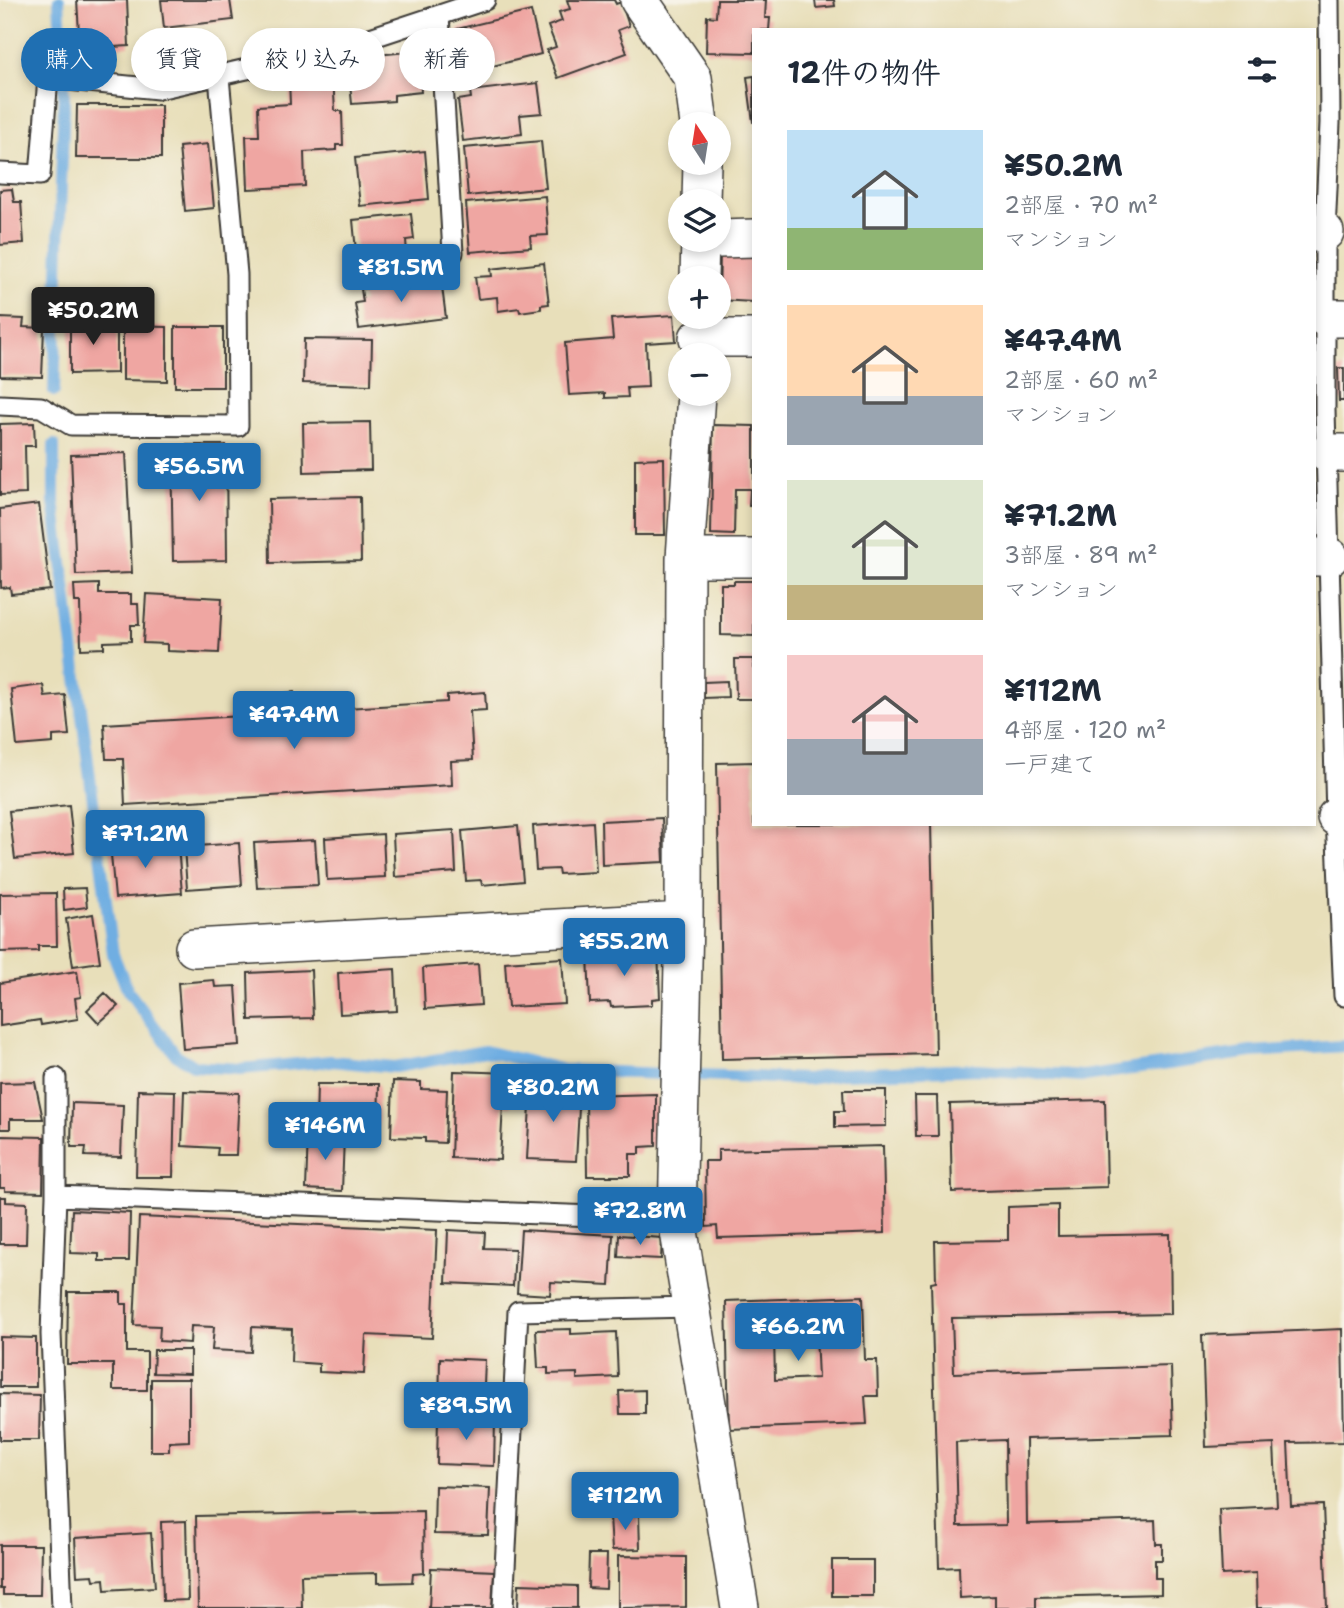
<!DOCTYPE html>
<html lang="ja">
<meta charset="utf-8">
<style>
body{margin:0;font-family:"Shantell Sans","Klee One",sans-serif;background:#f2f2f3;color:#1f2937;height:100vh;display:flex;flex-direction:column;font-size:26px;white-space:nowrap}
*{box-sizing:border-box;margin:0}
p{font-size:23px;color:#747a83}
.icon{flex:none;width:38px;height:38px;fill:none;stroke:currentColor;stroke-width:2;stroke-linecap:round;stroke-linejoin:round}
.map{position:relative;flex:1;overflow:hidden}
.drawer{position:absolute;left:752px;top:28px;width:564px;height:798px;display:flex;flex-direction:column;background:#fff;border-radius:0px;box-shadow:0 4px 10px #0003}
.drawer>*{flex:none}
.guide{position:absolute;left:21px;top:28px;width:626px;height:63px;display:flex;gap:14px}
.needle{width:46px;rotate:348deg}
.fabs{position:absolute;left:668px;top:112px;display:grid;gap:14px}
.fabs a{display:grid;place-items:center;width:63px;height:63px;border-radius:50%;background:#fff;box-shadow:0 4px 10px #0003;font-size:35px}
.price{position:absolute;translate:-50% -60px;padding:0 16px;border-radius:7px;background:#1f6fb2;color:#fff;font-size:23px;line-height:46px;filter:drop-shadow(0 2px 4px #0008)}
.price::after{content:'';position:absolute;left:50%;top:42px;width:21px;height:16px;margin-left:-10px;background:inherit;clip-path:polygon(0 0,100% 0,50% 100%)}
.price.current{background:#222;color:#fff}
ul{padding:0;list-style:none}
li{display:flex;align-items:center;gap:21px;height:175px;padding:0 35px}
li span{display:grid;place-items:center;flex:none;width:196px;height:140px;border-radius:0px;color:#555}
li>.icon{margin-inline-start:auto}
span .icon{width:84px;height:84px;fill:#fffc;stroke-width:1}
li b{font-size:30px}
h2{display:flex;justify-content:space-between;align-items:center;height:84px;padding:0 35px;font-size:30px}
.pill{padding:0 24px;border-radius:32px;background:#fff;box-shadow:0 4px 10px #0003;font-size:24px;line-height:63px}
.pill.current{background:#1f6fb2;color:#fff}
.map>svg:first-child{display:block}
</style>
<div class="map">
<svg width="1344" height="1608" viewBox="0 0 1344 1608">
<rect width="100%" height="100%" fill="#f7f3e8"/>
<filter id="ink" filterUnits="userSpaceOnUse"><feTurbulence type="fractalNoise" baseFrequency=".0143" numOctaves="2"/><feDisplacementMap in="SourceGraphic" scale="14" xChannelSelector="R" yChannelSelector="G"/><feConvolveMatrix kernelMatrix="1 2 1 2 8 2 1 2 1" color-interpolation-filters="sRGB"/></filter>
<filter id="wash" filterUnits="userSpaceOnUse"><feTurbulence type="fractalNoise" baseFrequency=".00686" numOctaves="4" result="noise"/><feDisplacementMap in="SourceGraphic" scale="28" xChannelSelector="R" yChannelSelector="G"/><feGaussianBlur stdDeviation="1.57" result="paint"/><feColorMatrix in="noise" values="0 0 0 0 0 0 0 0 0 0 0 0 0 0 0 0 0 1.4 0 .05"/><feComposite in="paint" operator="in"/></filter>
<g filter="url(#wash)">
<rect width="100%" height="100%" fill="#e8dfba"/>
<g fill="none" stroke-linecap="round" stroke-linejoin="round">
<!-- stream -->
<path stroke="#70aee2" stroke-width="12" d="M54 391 64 98 59 0
M54 445V501L113 954 128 991 176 1055 195 1066 240 1069 331 1061 395 1067 485 1051 564 1070 663 1074
M698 1075 807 1079 840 1074 977 1069 1084 1076 1251 1052 1344 1046"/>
</g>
<g id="blocks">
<!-- building -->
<path fill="#efa6a2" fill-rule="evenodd" d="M77 0H127L129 46 80 49Z
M161 0H230L233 20 164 28Z
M567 0H614L616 4 621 2 629 26 618 30 627 53 558 78 547 50 556 47 548 26 562 21 559 12 570 9Z
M717 0H766L765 18H770L769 30H754V53L706 52 707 16 716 17Z
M815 0H834L835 6 816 8Z
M531 11 541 54 468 72 457 29Z
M418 51 421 92 394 95V101L352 104 348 63 366 61V56Z
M754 76V122H753L747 77Z
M333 77 335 111H342L343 145H336V150L304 152 305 186 248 189 246 136H259L258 106 290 104 289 79Z
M538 83 542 113 520 115 522 134 463 141 458 100 471 98 470 91Z
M77 105H161V158H76Z
M541 141 546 188 468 196 464 148Z
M208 144 214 208 185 211 179 147Z
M425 151 429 199 360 206 355 158Z
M12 189 14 202H21L24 243 0 245V190Z
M545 196 548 235 530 236 531 247 470 252 466 203Z
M411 214 414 239 406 240 408 267 358 272 353 220Z
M720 253 754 254 753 302 719 300Z
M544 263 549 304 541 305V309L520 312 519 308 498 311 497 297 478 299 475 277 492 276 491 269Z
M441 279 446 318 359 329 355 303 363 302 361 289Z
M674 315 676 341 646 343 648 387 627 388 628 397 605 398V393L569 395 565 343 613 339 611 319Z
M0 318 24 319 23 327 44 328 42 377 0 376Z
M70 321H117V373L70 374Z
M123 326 167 327V381L123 380Z
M175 327H223V387H175Z
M304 339 372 340 371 385 303 383Z
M1338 368H1344V401H1339Z
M370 422 371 470 304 472 303 423Z
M34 423 35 446H25L26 494 0 495V424Z
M713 425 754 426V506H749L750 489H735L734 535 711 534Z
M171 445H226L227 560 173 561Z
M126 453 132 573 76 575 71 455Z
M664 458 665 535H635V459Z
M360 497 361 561 270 563 269 499Z
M39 504 50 590 11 594 10 587 1 588 0 509Z
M734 581H754V636L721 635V584H734Z
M99 584V594H131V604H138L139 625H131V641L104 642V648L81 649 80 602H75L74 585Z
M146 594 222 598 219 653 167 651V644L143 643Z
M735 659H754V699H736Z
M727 681 728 697 704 698V682Z
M43 685 45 697 65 695 69 735 53 736V743L17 746 11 689Z
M294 692 295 711 447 702V695L485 692 486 710 470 711 473 760 451 761 452 785 125 805 123 759H106L104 724 276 714 275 694Z
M754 762V824H931L936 1054 722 1059 717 763Z
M69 805 74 853 15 859 9 811Z
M662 818 664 862 602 865 601 821Z
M593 822 596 872 559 874 558 869 536 870 533 826Z
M518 826 523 881 482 885 481 880 466 881 462 831Z
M454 830 456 872 395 877 393 834Z
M383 834 385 877 327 880 325 838Z
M152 840 153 847 178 846 182 893 115 898 110 844Z
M315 840 318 885 257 888 254 843Z
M239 843 242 885 187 889 184 847Z
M85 888 87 907 64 910 63 889Z
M56 893 57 946H38V951L0 952V894Z
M93 914 100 962 73 966 66 919Z
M658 951 660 998 652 999V1005L611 1007 610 1002 590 1003 588 954Z
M562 958 565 1004 508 1007 505 962Z
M478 964 481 1005 425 1009 423 968Z
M395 969 397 1011 340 1014 338 973Z
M311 970 313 1018 249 1020 248 973Z
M77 971 81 997 75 998 78 1019 41 1025 40 1020 0 1026V983Z
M214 980 215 987 236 986 240 1045 183 1049 178 983Z
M105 993 118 1006 99 1023 87 1010Z
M454 1071 512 1073 511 1106 503 1105 500 1160 451 1158Z
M393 1081 421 1082V1089L447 1090 445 1143 425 1142V1138L391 1137Z
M35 1082 43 1119H10V1129H0V1083Z
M317 1084H379L378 1127H360L359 1131H334V1125H316Z
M531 1087 580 1090 576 1161 527 1159Z
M138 1090 175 1091 173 1177H136Z
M843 1090H886V1126L835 1127V1111H844Z
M184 1091 239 1093 236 1155H217L218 1148 182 1146Z
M656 1094V1146L640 1147V1154H630V1176H587L586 1096Z
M915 1096H937L938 1136H916Z
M1105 1100 1107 1187 952 1192 950 1104Z
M72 1103 123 1105 121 1157 85 1156 86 1147H71Z
M308 1134 344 1136 342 1191 306 1189Z
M0 1136 44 1137 43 1192 5 1191V1188H0Z
M883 1146 885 1233 718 1238 717 1226 706 1227 705 1161H718V1150Z
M0 1197H6V1202L27 1203 26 1244H0Z
M1058 1205V1236L1170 1234 1171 1314 952 1318 954 1373 1171 1366 1173 1435 1026 1439 1027 1524 1155 1520 1156 1544H1162V1560H1155V1578H1161V1594L1036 1597V1608H995V1596L960 1598 959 1567 939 1568 931 1283 936 1282 935 1241 1008 1240V1207ZM1005 1440 1006 1525 958 1526 956 1442Z
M72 1210 130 1213 129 1261H99V1254L70 1253Z
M139 1217 437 1230 432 1338 366 1335 364 1374 319 1372V1364L291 1362 292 1329 252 1327 251 1352 212 1350 214 1327 191 1326 190 1343 159 1341 160 1326 134 1325Z
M448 1230 485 1232 484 1248 515 1249 513 1286 446 1283Z
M521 1230 613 1235 610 1285 551 1282 550 1295 517 1293Z
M619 1235 662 1238 661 1259 618 1257Z
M68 1292H121V1304H127V1352H147V1390H113V1364H67Z
M863 1296 865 1360H877L878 1396H865L867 1424 729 1429 726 1301ZM816 1335 818 1378 775 1380 774 1336Z
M571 1329V1334L616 1332 618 1377 577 1379V1373L548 1374V1368H538L536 1330Z
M1342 1329 1344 1442 1288 1443 1291 1506 1323 1505 1327 1608H1257L1256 1573 1222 1575 1219 1509 1277 1506 1274 1444 1206 1447 1202 1335Z
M0 1337 36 1338V1387H0Z
M154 1350H190V1374L153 1373Z
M440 1358 485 1360 483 1411 439 1409Z
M151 1379H189V1441L169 1442V1451H151Z
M645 1390V1414H620L619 1391Z
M0 1394 40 1395 39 1440H0Z
M438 1418 495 1420 494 1466 437 1464Z
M435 1486 490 1488 488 1535 434 1534Z
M423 1511 424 1573 413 1574 412 1582 377 1583V1573L301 1575 302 1608H198L196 1516Z
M639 1515 640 1549 612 1550 610 1516Z
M186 1521 188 1600 163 1601 161 1522Z
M151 1533 155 1587 105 1590 104 1579 94 1580 93 1575 77 1576 75 1538Z
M0 1545H41L40 1595H3V1589H0Z
M589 1554H607L606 1589 588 1588Z
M618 1556 686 1557V1607L618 1608Z
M832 1560H873V1596H832Z
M431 1568 494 1571 492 1608H429Z
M519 1584 577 1586V1608H518Z"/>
</g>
</g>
<g filter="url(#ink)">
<use href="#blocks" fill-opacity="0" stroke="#3b3934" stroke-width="2"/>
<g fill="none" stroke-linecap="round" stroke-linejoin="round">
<defs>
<path id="lane" d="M1329 0 1330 123 1325 232V410L1336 817 1344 996
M439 15 453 253
M0 173 40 175 48 78 158 89 340 48 485 0
M0 405 41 407 71 425 238 426 237 274 219 77
M56 1078V1196L51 1334 62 1608
M56 1196 677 1219
M503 1608 518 1311 691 1307"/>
<path id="street" d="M639 0 693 78 699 124
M701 201 702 163
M1314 233 1325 232
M719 239 754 238
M699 278 700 240
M1325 318H1344
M698 338H754
M696 394 685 558 684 921 677 1219 740 1608
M1327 453H1344
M1314 557H1330
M685 558H754
M1336 817H1344
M194 948 684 921"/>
</defs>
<!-- lane casing -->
<use href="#lane" stroke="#3b3934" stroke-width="23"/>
<!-- street casing -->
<use href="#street" stroke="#3b3934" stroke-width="40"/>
<!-- lane -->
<use href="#lane" stroke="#fff" stroke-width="19"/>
<!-- street -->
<use href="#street" stroke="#fff" stroke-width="37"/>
</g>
</g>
</svg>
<div class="fabs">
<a><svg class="needle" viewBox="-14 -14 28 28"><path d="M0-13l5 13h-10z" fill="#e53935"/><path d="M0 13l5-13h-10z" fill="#747a83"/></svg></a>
<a><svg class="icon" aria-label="layers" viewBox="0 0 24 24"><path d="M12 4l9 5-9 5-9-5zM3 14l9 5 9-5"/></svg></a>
<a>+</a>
<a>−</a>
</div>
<b class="price" style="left:401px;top:304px">¥81.5M</b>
<b class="price current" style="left:93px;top:347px">¥50.2M</b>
<b class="price" style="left:199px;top:503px">¥56.5M</b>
<b class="price" style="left:294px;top:751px">¥47.4M</b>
<b class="price" style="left:145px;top:870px">¥71.2M</b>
<b class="price" style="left:624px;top:978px">¥55.2M</b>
<b class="price" style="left:553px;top:1124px">¥80.2M</b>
<b class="price" style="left:325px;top:1162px">¥146M</b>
<b class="price" style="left:640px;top:1247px">¥72.8M</b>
<b class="price" style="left:798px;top:1363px">¥66.2M</b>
<b class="price" style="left:466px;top:1442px">¥89.5M</b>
<b class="price" style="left:625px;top:1532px">¥112M</b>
<div class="guide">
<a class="pill current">購入</a>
<a class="pill">賃貸</a>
<a class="pill">絞り込み</a>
<a class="pill">新着</a>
</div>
<section class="drawer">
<h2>12件の物件<svg class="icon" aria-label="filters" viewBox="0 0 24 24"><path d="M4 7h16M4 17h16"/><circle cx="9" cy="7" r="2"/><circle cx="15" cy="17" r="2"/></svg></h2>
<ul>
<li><span style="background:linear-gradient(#bfe0f5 70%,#8fb573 0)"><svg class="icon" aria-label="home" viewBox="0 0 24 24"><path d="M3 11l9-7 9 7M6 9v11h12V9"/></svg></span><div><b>¥50.2M</b><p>2部屋 · 70 m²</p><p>マンション</p></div></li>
<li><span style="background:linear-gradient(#ffd9b3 65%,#9aa5b1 0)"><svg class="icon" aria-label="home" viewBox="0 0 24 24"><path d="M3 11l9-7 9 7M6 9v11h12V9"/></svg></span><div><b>¥47.4M</b><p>2部屋 · 60 m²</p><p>マンション</p></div></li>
<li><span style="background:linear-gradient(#dfe7d0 75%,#c2b280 0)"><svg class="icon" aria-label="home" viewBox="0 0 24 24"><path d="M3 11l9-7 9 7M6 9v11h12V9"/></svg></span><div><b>¥71.2M</b><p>3部屋 · 89 m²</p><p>マンション</p></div></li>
<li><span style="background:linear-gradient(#f6c9c9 60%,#9aa5b1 0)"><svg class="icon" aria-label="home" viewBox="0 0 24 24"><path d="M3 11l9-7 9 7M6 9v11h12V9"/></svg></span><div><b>¥112M</b><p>4部屋 · 120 m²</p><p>一戸建て</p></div></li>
</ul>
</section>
</div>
